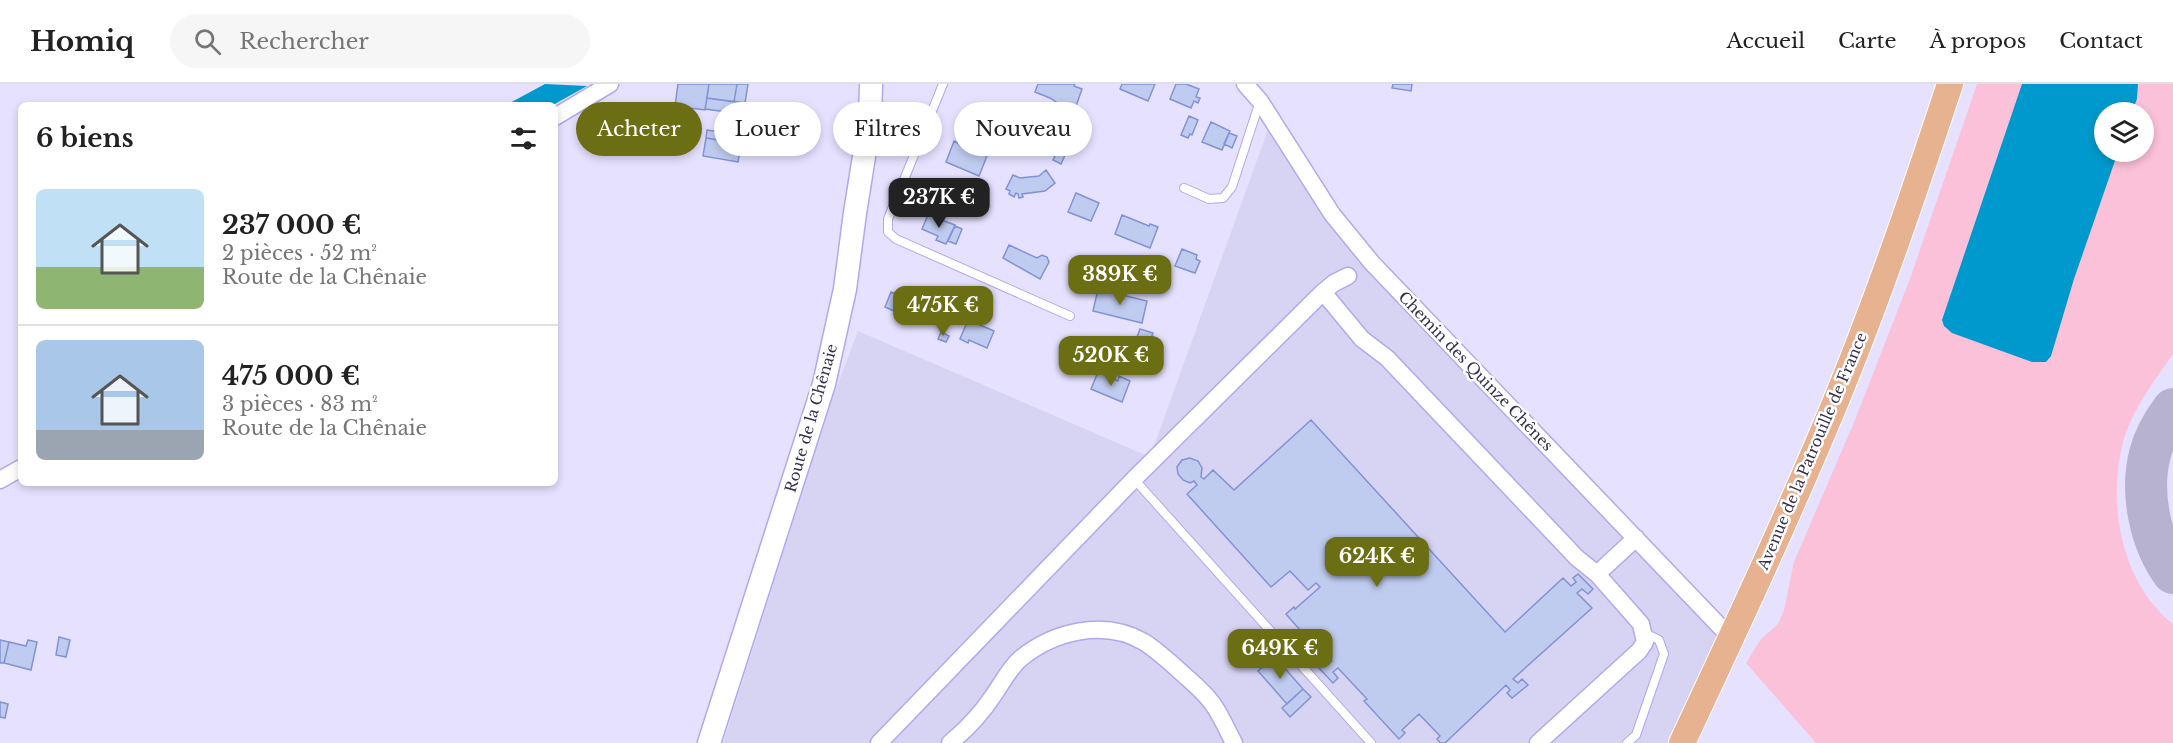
<!DOCTYPE html>
<html lang="fr">
<meta charset="utf-8">
<style>
body{margin:0;font-family:"Libre Baskerville",serif;background:#f6f6f6;color:#222;height:100vh;display:flex;flex-direction:column;font-size:22px;white-space:nowrap}
*{box-sizing:border-box;margin:0}
p{font-size:20px;color:#767676}
.icon{flex:none;width:33px;height:33px;fill:none;stroke:currentColor;stroke-width:2;stroke-linecap:round;stroke-linejoin:round}
.map{position:relative;flex:1;overflow:hidden}
.panel{position:absolute;left:18px;top:18px;width:540px;height:384px;display:flex;flex-direction:column;background:#fff;border-radius:9px;box-shadow:0 3px 9px #0003}
.panel>*{flex:none}
.top-card{position:absolute;left:576px;top:18px;width:570px;height:54px;display:flex;gap:12px}
.tools{position:absolute;left:2094px;top:18px;display:grid;gap:12px}
.tools a{display:grid;place-items:center;width:60px;height:60px;border-radius:50%;background:#fff;box-shadow:0 3px 9px #0003;font-size:30px}
.price{position:absolute;translate:-50% -51px;padding:0 14px;border-radius:12px;background:#6b6e12;color:#fff;font-size:20px;line-height:39px;filter:drop-shadow(0 2px 3px #0008)}
.price::after{content:'';position:absolute;left:50%;top:36px;width:18px;height:14px;margin-left:-9px;background:inherit;clip-path:polygon(0 0,100% 0,50% 100%)}
.price.current{background:#222;color:#fff}
ul{padding:0;list-style:none}
li{display:flex;align-items:center;gap:18px;height:150px;padding:0 18px}
li+li{border-top:2px solid #e0e0e0}
li span{display:grid;place-items:center;flex:none;width:168px;height:120px;border-radius:9px;color:#555}
li>.icon{margin-inline-start:auto}
span .icon{width:72px;height:72px;fill:#fffc;stroke-width:1}
li b{font-size:26px}
h2{display:flex;justify-content:space-between;align-items:center;height:72px;padding:0 18px;font-size:26px}
.tag{padding:0 21px;border-radius:27px;background:#fff;box-shadow:0 3px 9px #0003;font-size:21px;line-height:54px}
.tag.current{background:#6b6e12;color:#fff}
header{display:flex;align-items:center;gap:36px;box-sizing:border-box;height:84px;padding:0 30px;background:#fff;border-bottom:2px solid #e0e0e0}
header strong{font-size:28px}
nav{display:flex;gap:33px;margin-inline-start:auto;font-size:21px}
.search{width:420px;height:54px;background:#f6f6f6;display:flex;align-items:center;gap:15px;box-sizing:border-box;padding:0 21px;border-radius:33px;color:#767676;font-size:22px}
.map>svg:first-child{display:block}
</style>
<header>
<strong>Homiq</strong>
<div class="search"><svg class="icon" aria-label="search" viewBox="0 0 24 24"><circle cx="10" cy="10" r="6"/><path d="M15 15l6 6"/></svg>Rechercher</div>
<nav><a>Accueil</a><a>Carte</a><a>À propos</a><a>Contact</a></nav>
</header>
<div class="map">
<svg width="2173" height="659" viewBox="0 0 2173 659">
<rect width="100%" height="100%" fill="#e5e1ff"/>
<!-- built -->
<path fill="#d7d3f3" d="M1269 43 1406 226 1721 556 1669 659H723L830 321 858 247 1150 373Z"/>
<!-- green -->
<path fill="#fbc1d9" fill-rule="evenodd" d="M1977 0H2173V270C2154 297 2132 326 2123 358 2107 419 2121 499 2173 540V659H1816L1746 579 1761 555 1778 540 1784 526 1794 478 1855 336 1911 192ZM2104 28H2144V68H2104Z"/>
<!-- water -->
<path fill="#0099cd" d="M545 0 587 2 553 21H506Z
M2022 0H2138L2137 15 2132 28H2104V68H2118L2074 195 2051 272 2046 278H2032L1952 249 1944 242 1942 236Z"/>
<g fill="none" stroke-linecap="round" stroke-linejoin="round">
<!-- taxiway -->
<path stroke="#b6b2d0" stroke-width="42" d="M2173 325C2164 337 2154 354 2150 370 2140 409 2150 457 2173 489"/>
</g>
<!-- building -->
<path fill="#c0cbf0" stroke="#8193d5" stroke-width="1.5" d="M678 0H709L705 26 675 22Z
M709 0H737L734 18 707 14Z
M737 0H748L745 19 734 18Z
M1038 0H1075L1074 2 1082 5 1075 25 1066 22 1065 24 1056 20V18L1050 14 1035 8Z
M1122 0H1155L1148 17 1120 5Z
M1176 0H1186L1199 5 1196 13 1200 14 1198 19 1194 17 1191 24 1170 15Z
M1393 0H1412L1411 7 1392 4Z
M707 14 745 19 743 30 705 25Z
M1189 32 1198 36 1192 51 1190 50 1188 54 1181 51Z
M1211 38 1230 47 1222 66 1202 58Z
M707 46 742 51 741 60 706 54Z
M1229 49 1237 52 1232 64 1224 60Z
M706 54 741 60 738 78 703 72Z
M954 57 966 64 971 57 980 60 981 63 979 69 987 72 979 92 946 78Z
M1058 66 1066 69 1061 80 1053 76Z
M1046 86 1055 99 1045 107 1022 110 1023 113 1019 114 1018 110 1016 109 1014 113 1009 110 1010 107 1006 105 1013 91 1020 94 1039 92Z
M1076 109 1099 119 1091 137 1068 128Z
M928 131 955 141 946 160 936 156 938 152 922 145Z
M1122 131 1149 142 1150 140 1158 143 1150 164 1115 150Z
M955 142 962 145 956 160 948 157Z
M1009 161 1037 174 1042 171 1047 173 1049 178 1040 195 1003 174Z
M1182 165 1197 171 1196 175 1200 177 1195 189 1175 182Z
M1098 205 1147 217 1142 239 1093 227Z
M891 208 898 211 900 208 908 211 907 214 923 221 917 237 885 223Z
M968 236 994 247 987 264 969 256 968 259 960 255Z
M1140 245 1153 249 1150 258 1137 253Z
M941 248 949 252 946 258 938 255Z
M1098 288 1118 297 1119 292 1130 297 1122 318 1091 305Z
M1311 336 1505 548 1563 494 1571 502 1576 498 1573 494 1578 490 1593 505 1588 510 1582 505 1577 509 1592 524 1513 595 1518 599 1522 595 1528 601 1512 614 1507 609 1510 606 1506 601 1445 659H1440L1437 655 1440 652 1419 630 1402 646 1405 649 1399 655 1364 617 1367 615 1338 584 1333 588 1338 594 1333 599 1319 584 1324 579 1326 582 1332 577 1309 552 1307 554 1286 530 1294 523 1295 525 1320 503 1316 499 1308 506 1290 487 1271 503 1187 410 1197 401 1194 397 1190 399 1183 396 1178 390 1177 383 1182 376 1190 374 1198 377 1202 384 1201 393 1204 395 1213 386 1234 406Z
M59 553 70 556 66 573 56 571Z
M0 556 9 558 4 579H0Z
M28 556 37 558 31 586 4 579 9 558 26 562Z
M1274 572 1303 605 1287 620 1258 587Z
M1303 605 1311 613 1290 633 1282 624Z
M0 618 8 620 5 634 0 633Z"/>
<g fill="none" stroke-linecap="round" stroke-linejoin="round">
<defs>
<path id="lane" d="M943 0 888 135V148L896 155 1070 232
M1184 104 1209 115 1223 114 1232 103 1260 17
M1134 395 1371 659
M1627 659 1636 651 1664 570 1659 556 1643 548"/>
<path id="street" d="M1245 0 1260 17 1332 130 1372 179 1731 554
M555 33 610 0
M1323 208 1362 255 1387 274 1577 474 1597 490 1641 540 1645 558 1639 567 1538 659
M0 396 21 384
M1597 490 1636 454
M879 659 1134 395 1323 208 1334 199 1348 192
M950 659C967 645 981 630 993 612 1002 599 1009 585 1020 575 1054 547 1104 535 1144 558 1158 567 1171 579 1183 590 1193 599 1204 608 1212 619 1221 631 1227 646 1234 659"/>
<path id="secondary" d="M709 659 824 300 845 205 855 129 870 35 871 0"/>
<path id="primary" d="M1682 659C1734 548 1786 437 1833 324 1877 218 1914 109 1950 0"/>
</defs>
<!-- lane casing -->
<use href="#lane" stroke="#b3a7ed" stroke-width="10"/>
<!-- street casing -->
<use href="#street" stroke="#b3a7ed" stroke-width="19"/>
<!-- secondary casing -->
<use href="#secondary" stroke="#b3a7ed" stroke-width="25"/>
<!-- primary casing -->
<use href="#primary" stroke="#fff" stroke-width="28"/>
<!-- lane -->
<use href="#lane" stroke="#fff" stroke-width="8"/>
<!-- street -->
<use href="#street" stroke="#fff" stroke-width="16"/>
<!-- secondary -->
<use href="#secondary" stroke="#fff" stroke-width="22"/>
<!-- primary -->
<use href="#primary" stroke="#e7b28f" stroke-width="26"/>
</g>
<g text-anchor="middle" dominant-baseline="central" stroke-width="5" stroke-linejoin="round" paint-order="stroke">
<!-- street labels -->
<g font-size="15" fill="#36304d" stroke="#fff">
<text transform="translate(1476 287) rotate(46)">Chemin des Quinze Chênes</text>
<text transform="translate(811 334) rotate(-74)">Route de la Chênaie</text>
<text transform="translate(1812 367) rotate(-67)">Avenue de la Patrouille de France</text>
</g>
</g>
</svg>
<div class="tools">
<a><svg class="icon" aria-label="layers" viewBox="0 0 24 24"><path d="M12 4l9 5-9 5-9-5zM3 14l9 5 9-5"/></svg></a>
</div>
<b class="price current" style="left:939px;top:145px">237K €</b>
<b class="price" style="left:1120px;top:222px">389K €</b>
<b class="price" style="left:943px;top:253px">475K €</b>
<b class="price" style="left:1111px;top:303px">520K €</b>
<b class="price" style="left:1377px;top:504px">624K €</b>
<b class="price" style="left:1280px;top:596px">649K €</b>
<div class="top-card">
<a class="tag current">Acheter</a>
<a class="tag">Louer</a>
<a class="tag">Filtres</a>
<a class="tag">Nouveau</a>
</div>
<section class="panel">
<h2>6 biens<svg class="icon" aria-label="filters" viewBox="0 0 24 24"><path d="M4 7h16M4 17h16"/><circle cx="9" cy="7" r="2"/><circle cx="15" cy="17" r="2"/></svg></h2>
<ul>
<li><span style="background:linear-gradient(#bfe0f5 65%,#8fb573 0)"><svg class="icon" aria-label="home" viewBox="0 0 24 24"><path d="M3 11l9-7 9 7M6 9v11h12V9"/></svg></span><div><b>237 000 €</b><p>2 pièces · 52 m²</p><p>Route de la Chênaie</p></div></li>
<li><span style="background:linear-gradient(#a9c7e8 75%,#9aa5b1 0)"><svg class="icon" aria-label="home" viewBox="0 0 24 24"><path d="M3 11l9-7 9 7M6 9v11h12V9"/></svg></span><div><b>475 000 €</b><p>3 pièces · 83 m²</p><p>Route de la Chênaie</p></div></li>
</ul>
</section>
</div>
